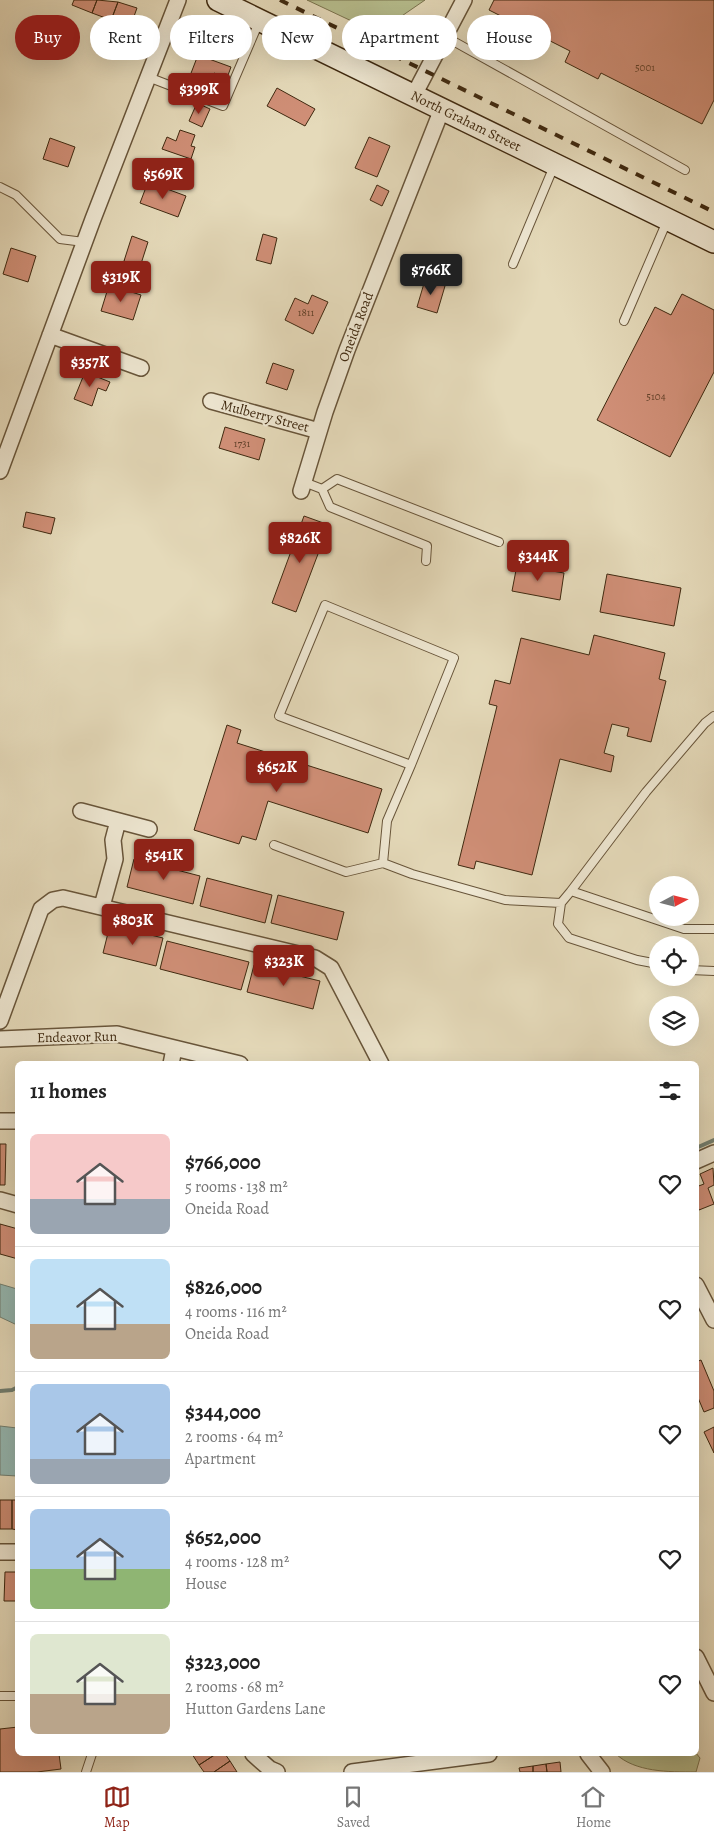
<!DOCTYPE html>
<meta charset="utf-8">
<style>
body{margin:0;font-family:Alegreya,serif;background:#f6f6f6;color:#222;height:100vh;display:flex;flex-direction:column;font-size:19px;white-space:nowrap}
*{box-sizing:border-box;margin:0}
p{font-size:16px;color:#767676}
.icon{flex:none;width:28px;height:28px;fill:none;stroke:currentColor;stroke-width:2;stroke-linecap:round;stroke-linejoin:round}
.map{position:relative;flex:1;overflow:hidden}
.panel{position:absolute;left:15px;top:1061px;width:684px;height:695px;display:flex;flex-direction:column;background:#fff;border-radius:8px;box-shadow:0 5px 20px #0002}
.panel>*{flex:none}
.banner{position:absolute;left:15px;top:15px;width:685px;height:45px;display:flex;gap:10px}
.needle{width:32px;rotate:83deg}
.tools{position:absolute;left:649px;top:876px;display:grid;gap:10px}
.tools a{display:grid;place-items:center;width:50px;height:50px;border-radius:50%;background:#fff;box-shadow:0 5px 20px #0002;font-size:25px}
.price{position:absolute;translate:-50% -42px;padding:0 11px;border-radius:5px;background:#8f2418;color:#fff;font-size:16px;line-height:32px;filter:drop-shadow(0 1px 2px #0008)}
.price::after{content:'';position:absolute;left:50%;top:30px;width:15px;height:11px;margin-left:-8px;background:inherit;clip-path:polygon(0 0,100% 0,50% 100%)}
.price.active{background:#222;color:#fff}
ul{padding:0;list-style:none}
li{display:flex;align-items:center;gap:15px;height:125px;padding:0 15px}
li+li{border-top:1px solid #e0e0e0}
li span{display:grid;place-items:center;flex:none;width:140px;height:100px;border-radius:8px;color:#555}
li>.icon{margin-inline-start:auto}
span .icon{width:60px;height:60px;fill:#fffc;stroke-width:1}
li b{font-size:21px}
h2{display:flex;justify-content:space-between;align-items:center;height:60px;padding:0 15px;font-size:21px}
.tag{padding:0 18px;border-radius:22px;background:#fff;box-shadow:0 5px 20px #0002;font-size:18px;line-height:45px}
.tag.active{background:#8f2418;color:#fff}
.dock{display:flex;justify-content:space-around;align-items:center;height:70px;border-top:1px solid #e0e0e0;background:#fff;font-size:14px;color:#767676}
.dock a{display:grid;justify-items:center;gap:2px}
.dock .active{color:#8f2418}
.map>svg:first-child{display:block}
</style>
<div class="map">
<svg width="714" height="1772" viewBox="0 0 714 1772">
<rect width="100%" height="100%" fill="#e5daba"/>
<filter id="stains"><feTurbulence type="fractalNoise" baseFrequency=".004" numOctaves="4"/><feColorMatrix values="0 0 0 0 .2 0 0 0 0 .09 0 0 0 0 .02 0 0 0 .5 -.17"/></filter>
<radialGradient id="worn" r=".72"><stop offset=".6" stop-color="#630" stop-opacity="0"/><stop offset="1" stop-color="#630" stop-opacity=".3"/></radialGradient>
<!-- green -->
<path fill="#b7be8e" stroke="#7b744f" d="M307 0H425L377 33Z
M696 1753 700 1758 696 1772C668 1772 635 1772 616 1754Z"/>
<!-- water -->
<path fill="#96bab4" stroke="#738072" d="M0 1284 17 1289V1325L0 1317Z
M0 1426 17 1428V1476L0 1475Z"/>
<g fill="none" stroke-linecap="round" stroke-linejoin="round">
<!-- stream -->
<path stroke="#738072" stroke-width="4" d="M696 1148 714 1140
M0 1391 12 1390 18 1387"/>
</g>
<!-- building -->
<path fill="#d08f77" stroke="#3f2910" d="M74 0H97L92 13 72 5Z
M97 0 118 2 111 20 92 13Z
M494 0H714V100L702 124 601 73 598 79 565 62 570 51 489 10Z
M118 2 137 8 124 44 105 37Z
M198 55 231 67 227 78 214 73 209 88 188 81Z
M277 88 315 109 305 126 267 106Z
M197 103 210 109 202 127 189 121Z
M180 130 195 135 191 146 195 147 191 159 162 149 167 137 176 141Z
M369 137 390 146 377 177 355 168Z
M50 138 75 147 68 167 43 159Z
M148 182 186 196 178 217 140 203Z
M377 185 389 191 382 206 370 200Z
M263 234 277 238 271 264 256 260Z
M132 236 148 242 140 267 124 261Z
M11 248 36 256 28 282 3 274Z
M425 280 445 286 437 313 417 307Z
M109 285 141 295 133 320 101 311Z
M682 294 714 310V372L670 457 597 420 655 307 671 315Z
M312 295 328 302 313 334 285 320 295 298 308 304Z
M273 363 294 370 287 390 266 383Z
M85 372 110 382 106 391 98 388 92 406 74 399Z
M225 427 265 439 259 460 219 448Z
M26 512 55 518 51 534 23 527Z
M304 516 329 525 296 612 272 603Z
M517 565 564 573 560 600 512 591Z
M607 574 681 588 674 626 600 612Z
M594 635 665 653 659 679 666 681 651 742 627 736 629 728 612 724 604 753 614 756 611 772 560 759 532 875 476 861 474 869 458 865 497 706 489 704 495 680 510 684 521 638 589 655Z
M227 725 241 730 237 743 382 789 368 833 268 801 256 840 242 836 239 844 194 830Z
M134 859 200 876 193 904 127 887Z
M207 878 272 895 265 923 200 906Z
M278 895 344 912 337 940 271 923Z
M110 925 163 938 156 966 103 953Z
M167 941 249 962 241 990 160 969Z
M254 965 320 981 313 1009 247 992Z
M0 1144H6L5 1185H0Z
M713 1168 714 1185 708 1188 714 1204 699 1210 696 1204V1187L704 1184 700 1174Z
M0 1224 18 1229V1259L0 1254Z
M701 1360 714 1391V1408L704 1412 696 1393V1362Z
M714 1427V1453L704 1432Z
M0 1500H12V1529H0Z
M12 1500H18V1530L12 1529Z
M5 1572H18V1601H4Z
M18 1727V1754H59L61 1769 37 1772H0V1729Z
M192 1754H216L199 1765Z
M216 1754H225L230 1761 214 1772H204L199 1765Z
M230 1761 237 1772H214Z
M560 1762 561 1772H547L546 1764Z
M546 1764 547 1772H533V1766Z
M533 1766V1772H520L519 1768Z"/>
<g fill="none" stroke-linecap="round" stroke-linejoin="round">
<defs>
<path id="service" d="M444 36 685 170
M148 77 223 106 259 22
M0 187 16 195 60 239 84 242
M513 264 554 166
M624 321 667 221
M304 482 322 489 337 479 499 542
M322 489 330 507 427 546 426 561
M714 716 705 723 646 792 571 891 684 929H714
M274 845 346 872 383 863 412 874 505 900 561 903
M383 863 387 821 411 765 279 716 325 605 454 658 411 765
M571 891 561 903 558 924 569 938 637 960 658 964
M690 970 714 971
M0 1696H18
M86 1772 92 1754"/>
<path id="minor" d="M414 95 464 0
M50 335 141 368
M211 401 319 431
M0 471 93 219 178 0
M301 491 325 412 347 350 442 109
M81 811 149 829
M102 906 115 859 113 840 118 821
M0 1021 41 909 53 900 63 898 315 958 331 968 381 1064
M0 1039 117 1034 240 1064
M171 1064 174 1049
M0 1121H18
M696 1161 714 1153
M0 1200 18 1205
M696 1285 714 1320
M0 1552H18
M696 1657 714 1693
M253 1754 270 1769 277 1772
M588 1754 602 1772
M352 1772 489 1754"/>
<path id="secondary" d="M218 0 714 242"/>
</defs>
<!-- service casing -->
<use href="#service" stroke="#68553a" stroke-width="10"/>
<!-- minor casing -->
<use href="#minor" stroke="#68553a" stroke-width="18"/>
<!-- secondary casing -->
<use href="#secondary" stroke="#3f2910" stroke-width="24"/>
<!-- service -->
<use href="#service" stroke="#eee7d2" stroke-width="8"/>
<!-- minor -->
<use href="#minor" stroke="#eee7d2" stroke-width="15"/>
<!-- secondary -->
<use href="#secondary" stroke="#eee7d2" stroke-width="21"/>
<!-- rail -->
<path stroke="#3f2910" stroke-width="4" stroke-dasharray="9 9" stroke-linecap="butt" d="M280 0 714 212"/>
</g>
<g text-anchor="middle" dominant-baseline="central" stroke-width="4.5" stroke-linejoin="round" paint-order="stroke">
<!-- number labels -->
<g font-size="11" fill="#63422a">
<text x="645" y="67">5001</text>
<text x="306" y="312">1811</text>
<text x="656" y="396">5104</text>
<text x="242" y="443">1731</text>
</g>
<!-- street labels -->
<g font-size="14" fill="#3f2910" stroke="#eee7d2">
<text transform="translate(466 121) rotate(26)">North Graham Street</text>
<text transform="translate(356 327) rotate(-69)">Oneida Road</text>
<text transform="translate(265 416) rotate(15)">Mulberry Street</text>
<text transform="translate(77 1037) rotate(-1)">Endeavor Run</text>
</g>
</g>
<rect width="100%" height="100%" filter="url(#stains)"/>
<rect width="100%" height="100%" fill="url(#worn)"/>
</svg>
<div class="tools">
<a><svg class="needle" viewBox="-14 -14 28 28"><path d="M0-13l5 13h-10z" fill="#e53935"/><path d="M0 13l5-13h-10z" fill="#767676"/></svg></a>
<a><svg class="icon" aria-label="locate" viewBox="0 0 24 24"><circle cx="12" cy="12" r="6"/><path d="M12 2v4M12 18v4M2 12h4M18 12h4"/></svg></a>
<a><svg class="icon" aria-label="layers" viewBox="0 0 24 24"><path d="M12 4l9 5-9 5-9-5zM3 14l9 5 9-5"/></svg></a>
</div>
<b class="price" style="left:199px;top:115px">$399K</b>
<b class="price" style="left:163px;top:200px">$569K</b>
<b class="price active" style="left:431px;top:296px">$766K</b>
<b class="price" style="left:121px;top:303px">$319K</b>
<b class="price" style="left:90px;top:388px">$357K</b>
<b class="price" style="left:300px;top:564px">$826K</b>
<b class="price" style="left:538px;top:582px">$344K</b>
<b class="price" style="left:277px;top:793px">$652K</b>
<b class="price" style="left:164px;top:881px">$541K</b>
<b class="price" style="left:133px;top:946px">$803K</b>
<b class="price" style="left:284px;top:987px">$323K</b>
<div class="banner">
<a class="tag active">Buy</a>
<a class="tag">Rent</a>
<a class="tag">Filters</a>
<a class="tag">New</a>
<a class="tag">Apartment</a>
<a class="tag">House</a>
</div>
<section class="panel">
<h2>11 homes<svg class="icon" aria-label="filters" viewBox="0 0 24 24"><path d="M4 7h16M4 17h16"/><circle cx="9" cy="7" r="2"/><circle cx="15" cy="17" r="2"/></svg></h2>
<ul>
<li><span style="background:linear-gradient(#f6c9c9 65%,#9aa5b1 0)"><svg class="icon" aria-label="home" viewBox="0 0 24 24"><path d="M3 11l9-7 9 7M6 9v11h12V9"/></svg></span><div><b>$766,000</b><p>5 rooms · 138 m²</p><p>Oneida Road</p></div><svg class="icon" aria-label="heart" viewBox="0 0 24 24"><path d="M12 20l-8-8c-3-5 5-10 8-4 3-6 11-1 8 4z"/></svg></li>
<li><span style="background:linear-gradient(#bfe0f5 65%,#b9a48a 0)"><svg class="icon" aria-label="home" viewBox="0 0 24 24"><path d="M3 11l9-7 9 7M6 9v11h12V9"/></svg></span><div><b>$826,000</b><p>4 rooms · 116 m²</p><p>Oneida Road</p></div><svg class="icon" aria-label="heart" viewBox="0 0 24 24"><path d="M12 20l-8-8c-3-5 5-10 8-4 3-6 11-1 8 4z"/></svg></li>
<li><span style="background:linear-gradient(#a9c7e8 75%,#9aa5b1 0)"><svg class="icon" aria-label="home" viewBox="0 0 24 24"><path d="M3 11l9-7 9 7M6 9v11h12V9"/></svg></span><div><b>$344,000</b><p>2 rooms · 64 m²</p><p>Apartment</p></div><svg class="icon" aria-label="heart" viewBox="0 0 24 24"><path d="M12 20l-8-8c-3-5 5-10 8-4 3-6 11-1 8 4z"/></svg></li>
<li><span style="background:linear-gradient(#a9c7e8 60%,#8fb573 0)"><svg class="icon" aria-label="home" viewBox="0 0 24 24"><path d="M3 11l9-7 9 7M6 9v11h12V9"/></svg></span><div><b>$652,000</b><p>4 rooms · 128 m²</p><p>House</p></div><svg class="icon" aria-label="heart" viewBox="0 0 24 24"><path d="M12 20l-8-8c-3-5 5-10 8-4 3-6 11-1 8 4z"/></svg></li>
<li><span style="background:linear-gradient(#dfe7d0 60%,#b9a48a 0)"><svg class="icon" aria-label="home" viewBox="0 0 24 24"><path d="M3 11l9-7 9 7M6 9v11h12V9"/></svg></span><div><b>$323,000</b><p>2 rooms · 68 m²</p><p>Hutton Gardens Lane</p></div><svg class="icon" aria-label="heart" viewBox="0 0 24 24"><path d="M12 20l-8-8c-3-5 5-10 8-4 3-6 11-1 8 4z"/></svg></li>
</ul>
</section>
</div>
<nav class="dock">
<a class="active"><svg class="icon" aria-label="map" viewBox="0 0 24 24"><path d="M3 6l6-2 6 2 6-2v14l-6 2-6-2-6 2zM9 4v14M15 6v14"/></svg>Map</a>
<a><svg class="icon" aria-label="saved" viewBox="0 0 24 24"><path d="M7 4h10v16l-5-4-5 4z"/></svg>Saved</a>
<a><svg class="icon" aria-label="home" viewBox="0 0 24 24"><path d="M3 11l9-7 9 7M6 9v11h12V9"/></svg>Home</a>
</nav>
